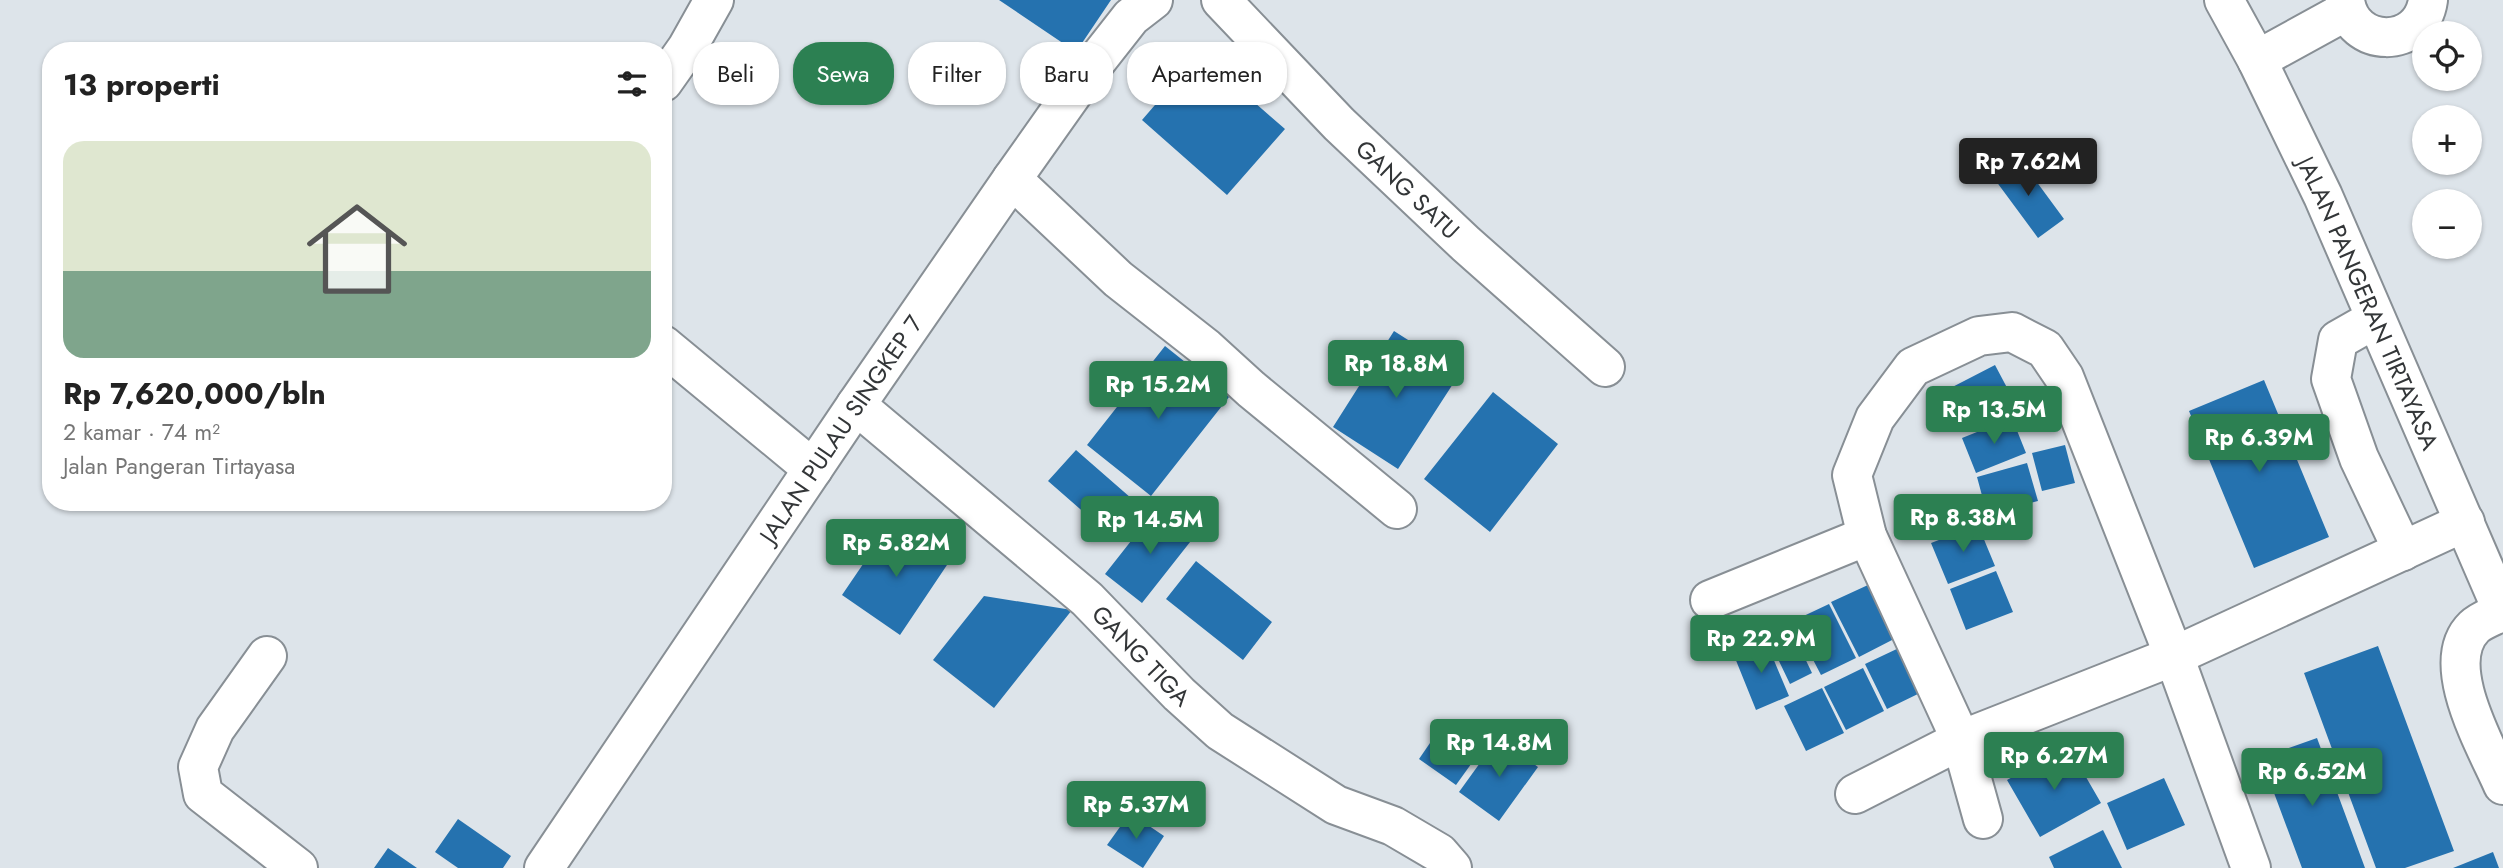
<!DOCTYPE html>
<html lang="id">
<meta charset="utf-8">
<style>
body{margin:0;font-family:Jost,sans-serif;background:#f6f6f6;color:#222;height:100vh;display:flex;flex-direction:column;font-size:26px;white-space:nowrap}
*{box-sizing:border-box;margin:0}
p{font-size:23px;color:#767676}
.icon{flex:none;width:38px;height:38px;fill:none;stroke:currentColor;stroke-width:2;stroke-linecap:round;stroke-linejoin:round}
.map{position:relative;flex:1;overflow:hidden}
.drawer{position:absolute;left:42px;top:42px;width:630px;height:469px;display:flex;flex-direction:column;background:#fff;border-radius:28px;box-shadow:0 2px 5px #0004}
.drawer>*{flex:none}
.guide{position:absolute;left:693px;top:42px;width:665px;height:63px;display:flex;gap:14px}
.buttons{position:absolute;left:2412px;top:21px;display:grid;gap:14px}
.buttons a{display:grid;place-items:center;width:70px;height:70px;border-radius:50%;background:#fff;box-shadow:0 2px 5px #0004;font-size:35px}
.price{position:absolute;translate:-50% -60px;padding:0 16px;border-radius:7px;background:#2c8052;color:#fff;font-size:23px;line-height:46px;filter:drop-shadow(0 2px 4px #0008)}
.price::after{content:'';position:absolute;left:50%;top:42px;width:21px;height:16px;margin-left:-10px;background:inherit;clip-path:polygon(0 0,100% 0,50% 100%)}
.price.selected{background:#222;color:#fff}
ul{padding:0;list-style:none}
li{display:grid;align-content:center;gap:14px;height:371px;padding:0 21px}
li+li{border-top:2px solid #e0e0e0}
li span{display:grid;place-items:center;height:217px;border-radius:21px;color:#555}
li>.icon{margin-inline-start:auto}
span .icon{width:126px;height:126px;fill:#fffc;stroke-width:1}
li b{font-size:30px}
h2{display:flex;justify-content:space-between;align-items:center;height:84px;padding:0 21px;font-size:30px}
.pill{padding:0 24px;border-radius:28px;background:#fff;box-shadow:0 2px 5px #0004;font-size:24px;line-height:63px}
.pill.selected{background:#2c8052;color:#fff}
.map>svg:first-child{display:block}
</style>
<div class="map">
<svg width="2503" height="868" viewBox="0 0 2503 868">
<rect width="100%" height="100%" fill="#dde4ea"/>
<!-- building -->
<path fill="#2572af" d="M999 0H1111L1076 52Z
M1199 54 1285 129 1227 195 1142 120Z
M2019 158 2064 219 2038 238 1993 177Z
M1394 331 1460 373 1398 469 1333 427Z
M1165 346 1229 397 1151 496 1087 445Z
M1995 365 2013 399 1954 430 1935 396Z
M2264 380 2329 537 2254 568 2189 411Z
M1493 392 1558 444 1490 532 1424 479Z
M2012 418 2026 453 1976 473 1962 438Z
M2065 445 2075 483 2042 491 2032 453Z
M1076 450 1139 505 1111 536 1048 481Z
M2027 463 2038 501 1987 514 1977 477Z
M1157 508 1194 537 1142 603 1105 574Z
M891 523 949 562 900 635 842 595Z
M1978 525 1995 566 1948 584 1931 543Z
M1196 561 1272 622 1243 660 1166 599Z
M1996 571 2013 612 1966 630 1950 589Z
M1868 585 1894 639 1859 657 1831 602Z
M984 596 1072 610 994 708 933 660Z
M1829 604 1856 658 1821 675 1793 621Z
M1788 623 1812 673 1790 684 1766 634Z
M1765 639 1789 696 1756 710 1733 653Z
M2378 646 2454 851 2405 868H2376L2304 673Z
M1901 647 1922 692 1887 709 1865 664Z
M1863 668 1884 711 1846 730 1824 687Z
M1822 688 1844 733 1806 751 1784 706Z
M1441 727 1479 753 1456 785 1419 759Z
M1498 738 1538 767 1499 821 1459 792Z
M2317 738 2365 868H2302L2261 758Z
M2068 746 2101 803 2040 837 2007 780Z
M2164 778 2185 825 2127 850 2107 803Z
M1130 813 1164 836 1143 868 1107 845Z
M458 819 511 856 503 868H458L435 852Z
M2103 830 2122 868H2054L2049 857Z
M388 848 417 868H374Z
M2493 852 2499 868H2453Z"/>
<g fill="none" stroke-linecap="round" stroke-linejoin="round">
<defs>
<g id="minor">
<path id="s1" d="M1221 0 1339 124 1466 244 1605 367"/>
<path d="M2345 0C2351 49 2421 50 2428 0"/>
<path d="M2257 60 2346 11"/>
<path d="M663 82 687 48 714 0"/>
<path d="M1012 179 1118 279 1206 348 1251 389 1397 509"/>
<path d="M2375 319 2338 340 2331 379 2359 458 2403 551"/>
<path d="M663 345 813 469"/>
<path id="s2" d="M856 405 1087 599 1179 694 1220 731 1336 805 1393 826 1439 853 1452 868"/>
<path d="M1710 600 1867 536"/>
<path d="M2503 611C2494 616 2481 620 2474 627 2437 663 2486 746 2503 785"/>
<path d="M267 656 215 729 198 767 203 794 298 868"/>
<path d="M1855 794 1961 740 2174 656 2465 522"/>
<path d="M1983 819 1961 740 1867 536 1852 475 1875 418 1913 367 1979 336 2012 332 2045 349 2064 377 2174 656 2251 868"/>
<path id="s3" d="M544 868 856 405 1012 179 1087 73 1131 17 1153 0"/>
</g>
<g id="major">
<path id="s4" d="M2224 0 2257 60 2323 196 2503 612"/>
</g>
</defs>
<!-- minor casing -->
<use href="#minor" stroke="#888f95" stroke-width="42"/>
<!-- major casing -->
<use href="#major" stroke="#888f95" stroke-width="42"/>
<!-- minor -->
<use href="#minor" stroke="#fff" stroke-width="38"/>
<!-- major -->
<use href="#major" stroke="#fff" stroke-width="38"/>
</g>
<g text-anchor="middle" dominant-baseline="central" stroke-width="7" stroke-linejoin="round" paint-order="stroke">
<!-- street labels -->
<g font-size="24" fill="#333638" stroke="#eaf1f7">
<text stroke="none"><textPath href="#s1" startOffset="266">GANG SATU</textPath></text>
<text stroke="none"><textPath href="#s4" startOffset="336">JALAN PANGERAN TIRTAYASA</textPath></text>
<text stroke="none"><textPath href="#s3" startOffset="530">JALAN PULAU SINGKEP 7</textPath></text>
<text stroke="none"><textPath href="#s2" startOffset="380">GANG TIGA</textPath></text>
</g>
</g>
</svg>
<div class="buttons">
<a><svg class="icon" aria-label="locate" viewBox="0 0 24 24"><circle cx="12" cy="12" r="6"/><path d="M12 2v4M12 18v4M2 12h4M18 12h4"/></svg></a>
<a>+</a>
<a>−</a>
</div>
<b class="price selected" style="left:2028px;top:198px">Rp 7.62M</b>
<b class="price" style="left:1396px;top:400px">Rp 18.8M</b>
<b class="price" style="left:1158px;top:421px">Rp 15.2M</b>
<b class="price" style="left:1994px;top:446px">Rp 13.5M</b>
<b class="price" style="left:2259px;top:474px">Rp 6.39M</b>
<b class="price" style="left:1963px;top:554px">Rp 8.38M</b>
<b class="price" style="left:1150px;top:556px">Rp 14.5M</b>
<b class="price" style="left:896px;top:579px">Rp 5.82M</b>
<b class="price" style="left:1761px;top:675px">Rp 22.9M</b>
<b class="price" style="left:1499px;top:779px">Rp 14.8M</b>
<b class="price" style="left:2054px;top:792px">Rp 6.27M</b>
<b class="price" style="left:2312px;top:808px">Rp 6.52M</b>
<b class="price" style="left:1136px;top:841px">Rp 5.37M</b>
<div class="guide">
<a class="pill">Beli</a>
<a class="pill selected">Sewa</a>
<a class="pill">Filter</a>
<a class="pill">Baru</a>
<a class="pill">Apartemen</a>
</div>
<section class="drawer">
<h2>13 properti<svg class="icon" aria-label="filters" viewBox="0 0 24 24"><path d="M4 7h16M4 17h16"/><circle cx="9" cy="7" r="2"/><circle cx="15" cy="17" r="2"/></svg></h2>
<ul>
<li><span style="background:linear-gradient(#dfe7d0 60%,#7fa58c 0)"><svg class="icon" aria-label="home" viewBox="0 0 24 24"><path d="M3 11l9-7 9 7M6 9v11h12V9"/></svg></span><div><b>Rp 7,620,000/bln</b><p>2 kamar · 74 m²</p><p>Jalan Pangeran Tirtayasa</p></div></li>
</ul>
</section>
</div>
